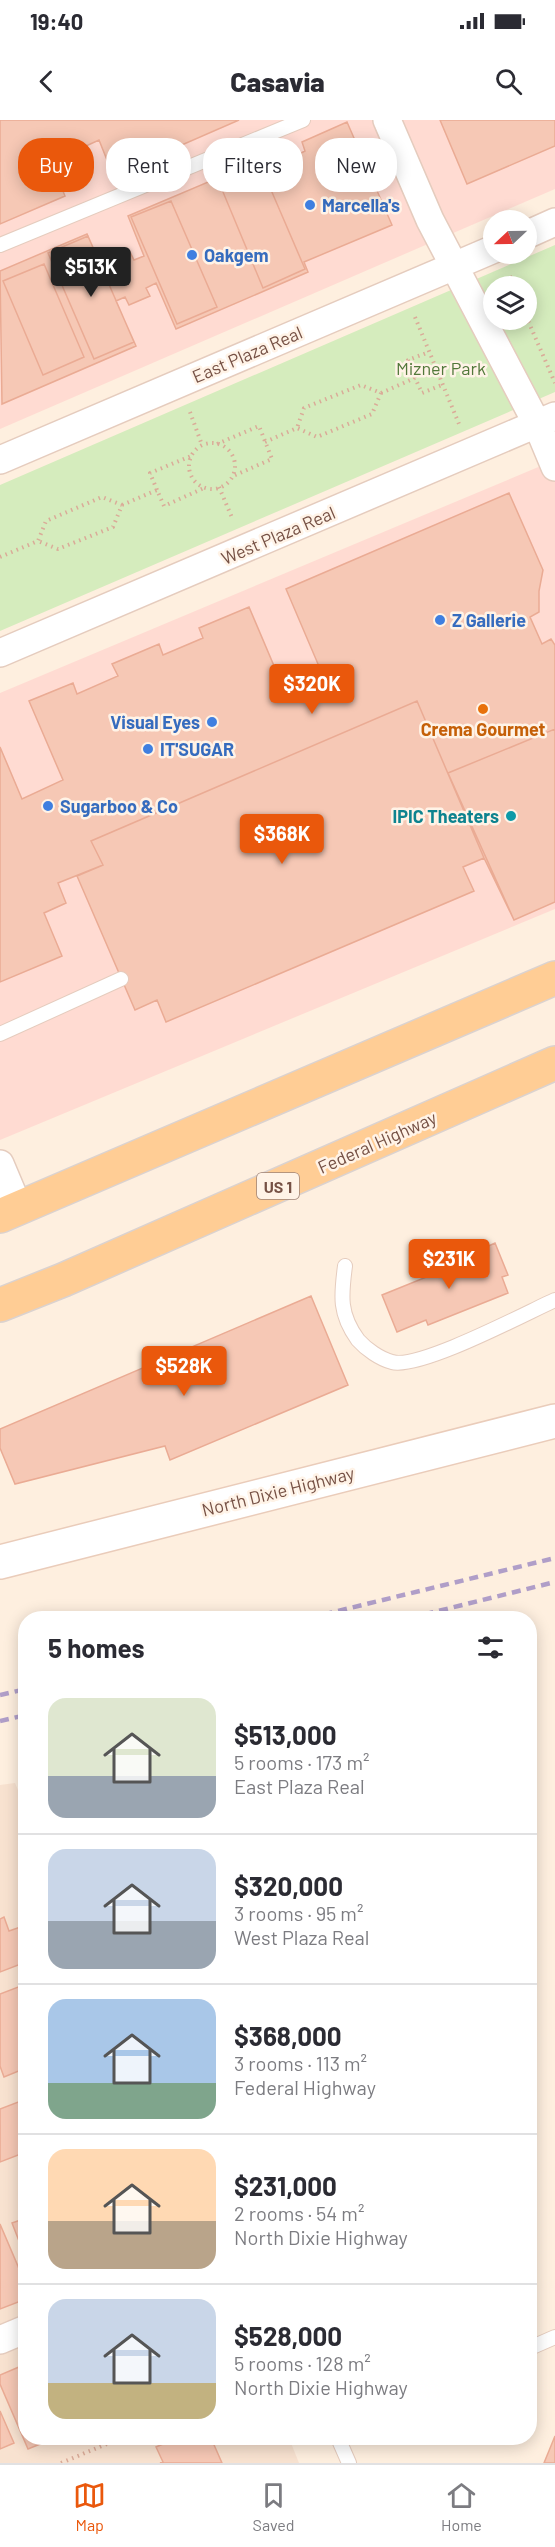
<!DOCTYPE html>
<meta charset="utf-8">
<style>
body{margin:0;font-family:Barlow,sans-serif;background:#f2f2f3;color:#2b2b33;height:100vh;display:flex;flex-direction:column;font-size:22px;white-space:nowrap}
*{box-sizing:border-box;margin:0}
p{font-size:20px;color:#7c7c81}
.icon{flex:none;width:33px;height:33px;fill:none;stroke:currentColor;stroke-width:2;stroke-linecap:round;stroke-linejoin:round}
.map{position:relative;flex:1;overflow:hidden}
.drawer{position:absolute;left:18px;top:1491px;width:519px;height:834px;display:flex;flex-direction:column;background:#fff;border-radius:24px;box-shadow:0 3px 15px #0003}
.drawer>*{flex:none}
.top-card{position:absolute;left:18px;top:18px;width:519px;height:54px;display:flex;gap:12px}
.needle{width:39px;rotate:248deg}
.fabs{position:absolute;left:483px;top:90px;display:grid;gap:12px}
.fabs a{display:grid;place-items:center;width:54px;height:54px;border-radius:50%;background:#fff;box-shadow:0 3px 15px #0003;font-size:30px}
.price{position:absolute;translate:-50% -51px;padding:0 14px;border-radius:6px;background:#ea580c;color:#fff;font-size:20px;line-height:39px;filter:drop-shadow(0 2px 3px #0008)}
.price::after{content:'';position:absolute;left:50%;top:36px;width:18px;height:14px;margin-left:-9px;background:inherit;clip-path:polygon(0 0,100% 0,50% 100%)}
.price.on{background:#222;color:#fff}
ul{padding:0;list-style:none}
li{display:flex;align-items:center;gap:18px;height:150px;padding:0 30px}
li+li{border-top:2px solid #e1e1e2}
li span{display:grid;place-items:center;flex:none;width:168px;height:120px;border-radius:18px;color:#555}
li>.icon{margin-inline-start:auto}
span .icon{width:72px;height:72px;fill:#fffc;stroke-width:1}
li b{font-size:26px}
h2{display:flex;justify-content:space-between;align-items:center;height:72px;padding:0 30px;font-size:26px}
.tag{padding:0 21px;border-radius:24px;background:#fff;box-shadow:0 3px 15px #0003;font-size:21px;line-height:54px}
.tag.on{background:#ea580c;color:#fff}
.status{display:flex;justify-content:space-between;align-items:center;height:42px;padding:0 30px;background:#fff;direction:ltr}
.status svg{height:16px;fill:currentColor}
header{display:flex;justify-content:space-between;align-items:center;height:78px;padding:0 30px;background:#fff;font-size:27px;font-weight:800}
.tabs{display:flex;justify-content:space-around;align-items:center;height:84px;border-top:2px solid #e1e1e2;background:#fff;font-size:16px;color:#7c7c81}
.tabs a{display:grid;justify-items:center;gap:3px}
.tabs .on{color:#ea580c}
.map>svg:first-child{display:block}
</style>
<div class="status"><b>19:40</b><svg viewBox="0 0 49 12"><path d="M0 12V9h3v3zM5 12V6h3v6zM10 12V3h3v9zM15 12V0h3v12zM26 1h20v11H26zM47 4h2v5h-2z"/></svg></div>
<header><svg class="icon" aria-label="back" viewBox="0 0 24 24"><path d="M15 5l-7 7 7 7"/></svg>Casavia<svg class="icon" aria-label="search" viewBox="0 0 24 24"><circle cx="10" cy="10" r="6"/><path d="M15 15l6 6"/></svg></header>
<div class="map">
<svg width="555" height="2343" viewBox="0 0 555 2343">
<rect width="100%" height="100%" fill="#feefdf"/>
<!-- residential -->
<path fill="#f8e2d0" d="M15 1663 26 1689V2318H289L299 2343H0V1665Z"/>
<!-- commercial -->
<path fill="#ffdbd2" d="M0 0H555V69L0 309Z
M555 340V789L0 1020V573Z"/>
<!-- green -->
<path fill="#d5ecbd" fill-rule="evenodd" d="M555 125V272L0 511V365ZM494 166H526V200H494Z"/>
<!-- building -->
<path fill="#f6c8b5" stroke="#eaab94" stroke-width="1.5" d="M0 0H239L113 55 99 20 51 42 65 76 0 104Z
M440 0H555V26L467 64Z
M347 2 392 105 304 142 308 152 176 209 156 163 146 168 150 176 129 185 125 177 116 181 136 226 2 284 0 151 87 114 104 152 113 149 110 140 130 132 134 140 144 136 128 96 260 40 264 49 295 36 305 31 302 22Z
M259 42 305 149 263 168 218 60Z
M171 81 217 187 177 204 131 97Z
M88 116 134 222 94 239 48 133Z
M44 144 84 237 43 255 3 161Z
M509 373 543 450 539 471V492L530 497 542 524 551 519 555 525V782L514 800 484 738 417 581 91 721 103 745 58 763 66 783 44 793 62 836 0 862V627L22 679 63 660 29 581 73 563 77 574 118 556 112 544 159 524 163 535 203 518 199 508 249 487 283 567 296 562 321 551 286 469Z
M417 581 484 738 463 747 474 771 166 902 157 880 135 890 77 756 103 745 91 721Z
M555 609V782L514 800 448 653Z
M495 1123 508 1155 502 1157 508 1173 428 1205 426 1200 397 1212 382 1175 466 1141 464 1137Z
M311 1176 348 1265 170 1340 165 1326 15 1364 0 1328V1309Z
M530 1555 535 1576 530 1578Z
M4 1797 9 1811 26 1805V1842L0 1852V1799Z
M26 1864V1948L4 1957 0 1946V1874Z
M26 1979V2032L0 2042V1989Z
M26 2098V2139L12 2103Z
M0 2104 26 2165V2179L0 2189Z
M26 2244V2318H55L28 2329 0 2264V2255Z
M0 2291 14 2323 0 2329Z
M555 2316V2343H544Z
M177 2318H211L222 2343H160L163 2342 156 2327Z"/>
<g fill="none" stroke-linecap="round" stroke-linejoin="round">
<defs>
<path id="service" d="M0 125 303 0
M0 914 121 859
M345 1146C341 1176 339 1194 358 1220 366 1229 380 1239 392 1242 419 1250 526 1193 555 1180
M530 2228 555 2217
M338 2318 349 2343"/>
<path id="minor" d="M387 0 430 100 537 304 555 347
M526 115 555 102
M0 340 494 129
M0 533 555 296
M0 1044 19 1089
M0 2220 26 2209"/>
<path id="secondary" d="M0 1442 555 1301"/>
<path id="primary" d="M0 1096 555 858
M0 1185 63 1160 555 943"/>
</defs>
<!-- service casing -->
<use href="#service" stroke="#e5ccbe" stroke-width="16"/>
<!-- minor casing -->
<use href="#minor" stroke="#e5ccbe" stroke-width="30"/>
<!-- secondary casing -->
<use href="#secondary" stroke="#eaccba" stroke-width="36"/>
<!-- primary casing -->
<use href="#primary" stroke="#dbd2cf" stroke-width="36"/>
<!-- path -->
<path stroke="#daab98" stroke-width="4" stroke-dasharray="1.5 4.5" stroke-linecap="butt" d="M510 156 514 166
M526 196 555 263
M415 197 459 304
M415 258 408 240 429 232
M381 273 415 258 422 273 442 265
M190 292 202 325
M265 322 297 308 317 317 372 294 381 273 361 265 304 288 297 308
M189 346a23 23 0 1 1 46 0a23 23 0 1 1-46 0Z
M217 324 259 306 272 339 233 356
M219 367 233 400
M157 370 150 353 191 336
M122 385 157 370 164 386 204 368
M0 437 38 421 46 401 102 377 122 385 113 407 58 429 38 421
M61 2343 121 2318"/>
<!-- service -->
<use href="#service" stroke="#fff" stroke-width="14"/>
<!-- minor -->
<use href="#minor" stroke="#fff" stroke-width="27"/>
<!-- secondary -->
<use href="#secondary" stroke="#fff" stroke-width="33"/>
<!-- primary -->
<use href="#primary" stroke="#ffcd95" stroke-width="33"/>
<!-- rail -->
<path stroke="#b09ec8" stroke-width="4.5" stroke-dasharray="9 6" stroke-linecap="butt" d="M309 1498 555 1438
M410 1498 555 1462
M0 1575 26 1569
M0 1601 26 1595"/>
</g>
<!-- markers -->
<g fill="#3f7fe0" stroke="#fff3e7" stroke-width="2">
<circle cx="310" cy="85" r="6"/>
<circle cx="192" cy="135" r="6"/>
<circle cx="440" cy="500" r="6"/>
<circle cx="212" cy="602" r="6"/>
<circle cx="148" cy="629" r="6"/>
<circle cx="48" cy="686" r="6"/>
</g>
<circle fill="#e8710a" stroke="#fff3e7" stroke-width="2" cx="483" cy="589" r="6"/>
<circle fill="#0f9aa8" stroke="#fff3e7" stroke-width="2" cx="511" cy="696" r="6"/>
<g text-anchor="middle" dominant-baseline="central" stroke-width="5" stroke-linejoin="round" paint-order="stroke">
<!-- shield labels -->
<rect fill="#fff3e7" stroke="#9f8276" stroke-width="1.5" x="257" y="1053" width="42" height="26" rx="4.5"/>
<g font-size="16" font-weight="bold" fill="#765145">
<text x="278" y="1066">US 1</text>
</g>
<!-- shop labels -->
<g font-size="18" font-weight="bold" fill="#366cbe" stroke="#fff3e7" text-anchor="start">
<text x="322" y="85">Marcella's</text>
<text x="204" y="135">Oakgem</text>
<text x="452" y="500">Z Gallerie</text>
<text x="200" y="602" text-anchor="end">Visual Eyes</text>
<text x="160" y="629">IT'SUGAR</text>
<text x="60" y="686">Sugarboo &amp; Co</text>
</g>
<!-- street labels -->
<g font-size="18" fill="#765145" stroke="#fff3e7">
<text transform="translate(247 234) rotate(-23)">East Plaza Real</text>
<text transform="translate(278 415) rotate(-23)">West Plaza Real</text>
<text transform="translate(377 1022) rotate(-24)">Federal Highway</text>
<text transform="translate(278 1371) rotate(-14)">North Dixie Highway</text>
</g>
<!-- park labels -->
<g font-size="18" fill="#52783a" stroke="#fff3e7">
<text x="441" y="248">Mizner Park</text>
</g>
<!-- food labels -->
<g font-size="18" font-weight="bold" fill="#c56008" stroke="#fff3e7">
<text x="483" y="609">Crema Gourmet</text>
</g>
<!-- culture labels -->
<g font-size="18" font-weight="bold" fill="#0d838f" stroke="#fff3e7" text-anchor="end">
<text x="499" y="696">IPIC Theaters</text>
</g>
</g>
</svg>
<div class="fabs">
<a><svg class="needle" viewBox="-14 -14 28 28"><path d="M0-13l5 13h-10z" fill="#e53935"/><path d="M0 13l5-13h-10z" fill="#7c7c81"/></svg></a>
<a><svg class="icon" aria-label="layers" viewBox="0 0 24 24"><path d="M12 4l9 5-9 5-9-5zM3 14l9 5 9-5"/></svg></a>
</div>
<b class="price on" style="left:91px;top:178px">$513K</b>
<b class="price" style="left:312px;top:595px">$320K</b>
<b class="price" style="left:282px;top:745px">$368K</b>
<b class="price" style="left:449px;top:1170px">$231K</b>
<b class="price" style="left:184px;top:1277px">$528K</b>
<div class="top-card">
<a class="tag on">Buy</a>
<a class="tag">Rent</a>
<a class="tag">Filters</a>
<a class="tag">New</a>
</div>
<section class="drawer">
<h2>5 homes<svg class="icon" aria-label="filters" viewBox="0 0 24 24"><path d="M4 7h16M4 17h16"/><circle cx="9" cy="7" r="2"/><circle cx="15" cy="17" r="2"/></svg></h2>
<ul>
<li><span style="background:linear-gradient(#dfe7d0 65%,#9aa5b1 0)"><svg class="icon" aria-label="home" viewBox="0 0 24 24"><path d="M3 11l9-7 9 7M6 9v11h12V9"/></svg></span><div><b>$513,000</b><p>5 rooms · 173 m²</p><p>East Plaza Real</p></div></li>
<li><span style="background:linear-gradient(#c9d6e8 60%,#9aa5b1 0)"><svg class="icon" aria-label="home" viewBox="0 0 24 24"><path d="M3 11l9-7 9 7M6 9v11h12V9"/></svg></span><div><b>$320,000</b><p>3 rooms · 95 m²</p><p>West Plaza Real</p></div></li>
<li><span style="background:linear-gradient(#a9c7e8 70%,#7fa58c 0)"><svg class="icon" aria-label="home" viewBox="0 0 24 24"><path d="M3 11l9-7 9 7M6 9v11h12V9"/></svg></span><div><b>$368,000</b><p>3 rooms · 113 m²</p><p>Federal Highway</p></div></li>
<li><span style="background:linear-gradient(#ffd9b3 60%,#b9a48a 0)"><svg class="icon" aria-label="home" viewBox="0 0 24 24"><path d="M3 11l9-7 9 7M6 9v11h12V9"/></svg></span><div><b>$231,000</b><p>2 rooms · 54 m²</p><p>North Dixie Highway</p></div></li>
<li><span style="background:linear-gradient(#c9d6e8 70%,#c2b280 0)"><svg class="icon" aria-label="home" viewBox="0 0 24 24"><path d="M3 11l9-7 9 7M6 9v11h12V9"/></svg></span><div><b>$528,000</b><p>5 rooms · 128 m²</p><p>North Dixie Highway</p></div></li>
</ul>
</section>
</div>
<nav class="tabs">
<a class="on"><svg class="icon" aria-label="map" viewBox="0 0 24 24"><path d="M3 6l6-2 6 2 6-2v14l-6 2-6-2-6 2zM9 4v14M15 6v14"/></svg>Map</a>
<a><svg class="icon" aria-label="saved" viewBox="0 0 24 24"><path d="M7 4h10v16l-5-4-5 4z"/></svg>Saved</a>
<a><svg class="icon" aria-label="home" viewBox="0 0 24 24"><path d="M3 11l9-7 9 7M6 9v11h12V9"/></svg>Home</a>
</nav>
